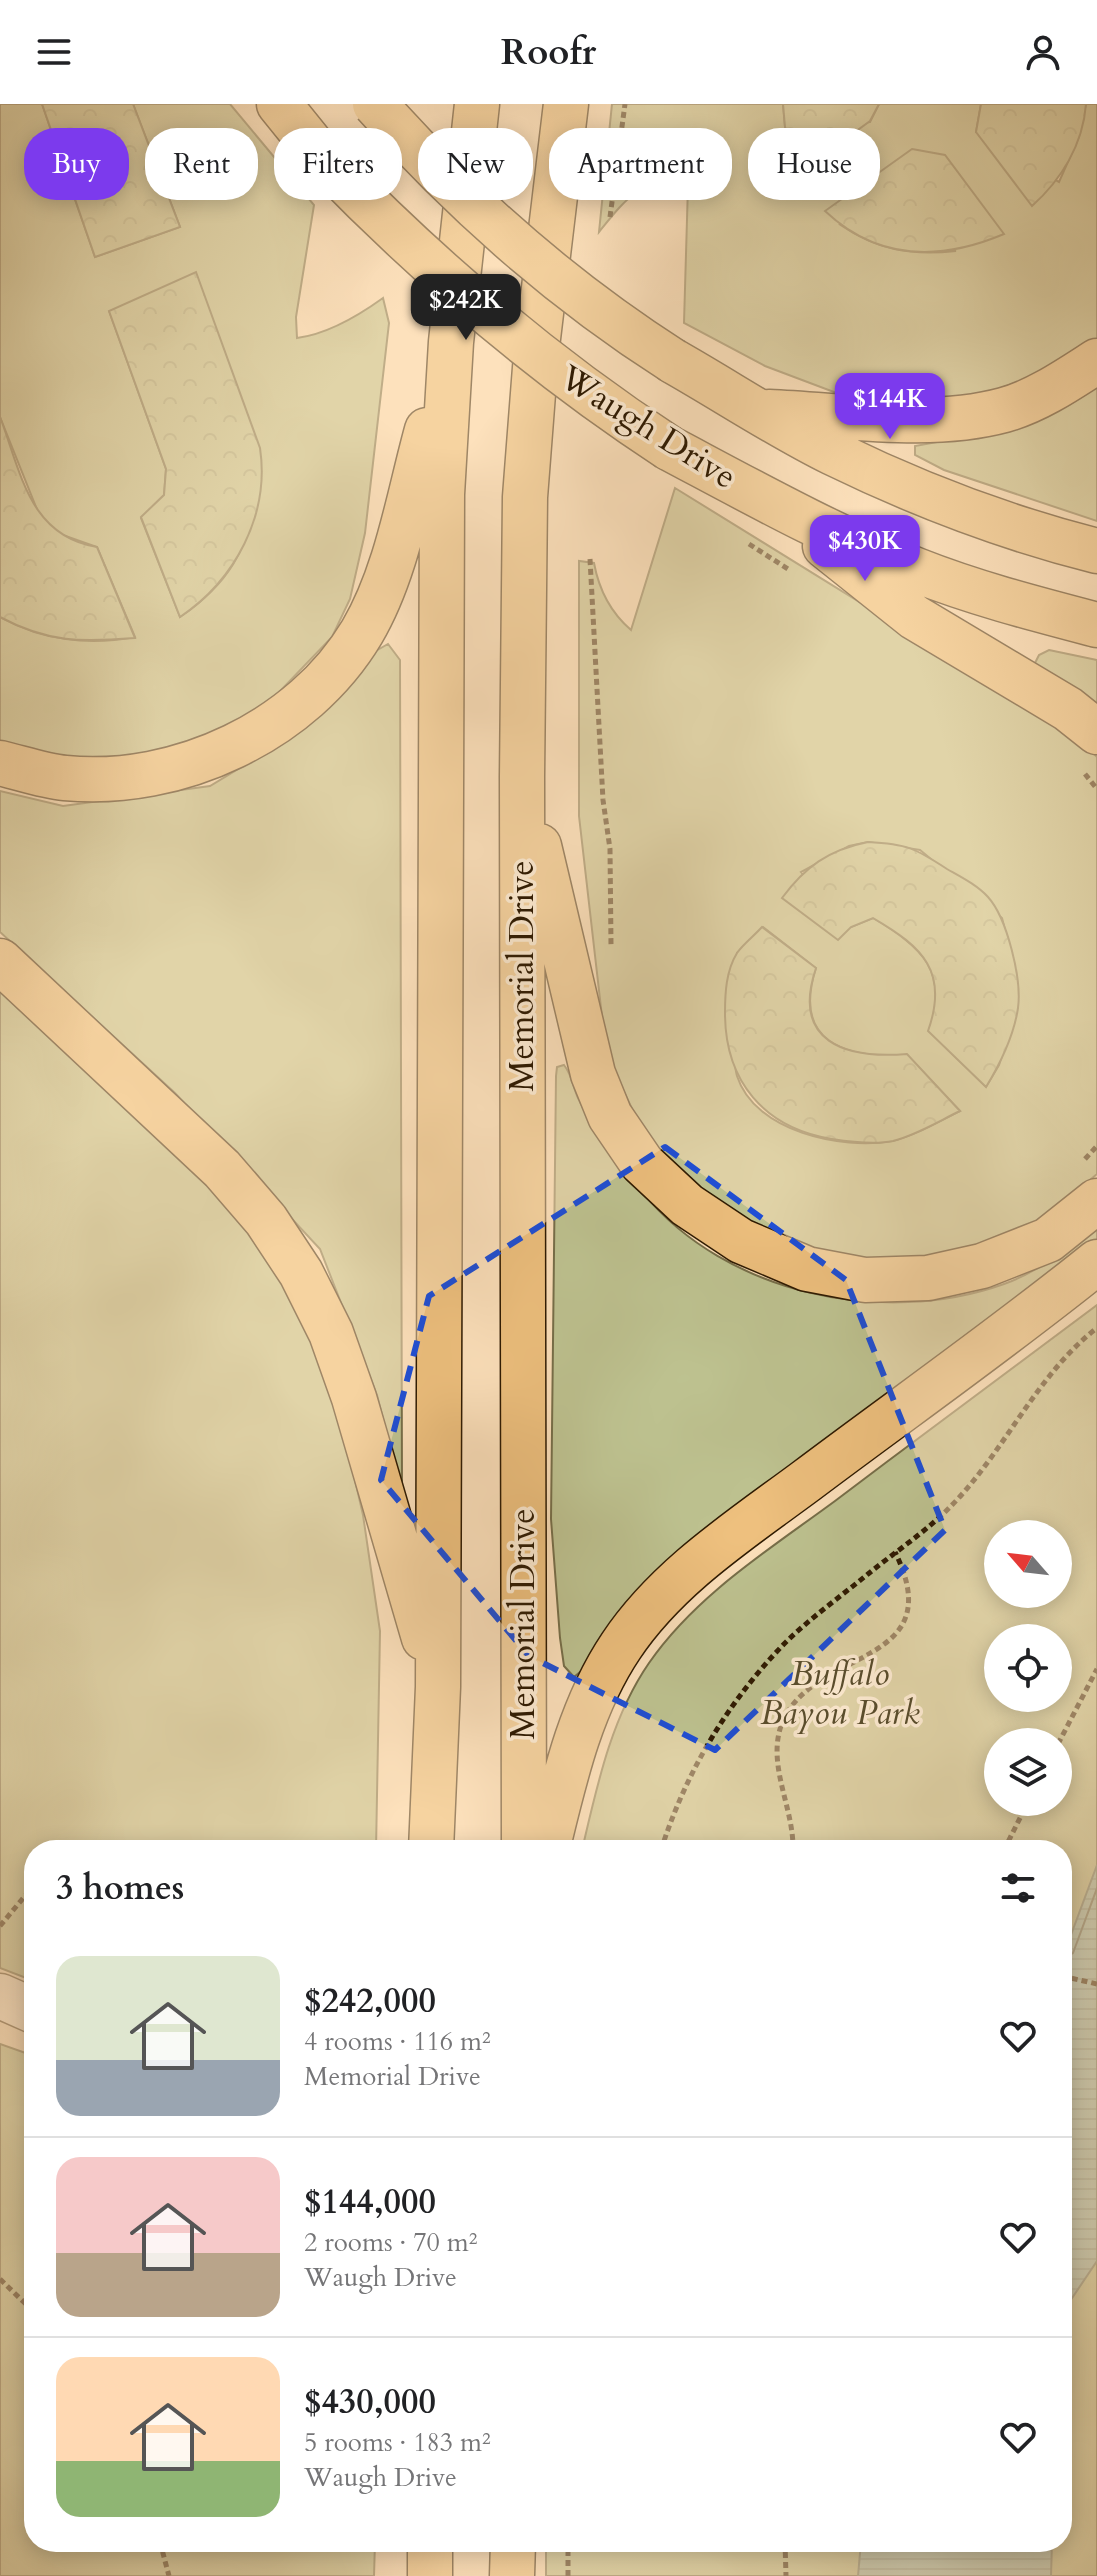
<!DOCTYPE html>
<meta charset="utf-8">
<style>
body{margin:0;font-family:Cardo,serif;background:#f2f2f2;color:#202124;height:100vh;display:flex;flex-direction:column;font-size:30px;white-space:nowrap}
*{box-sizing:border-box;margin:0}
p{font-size:26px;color:#757577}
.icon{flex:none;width:44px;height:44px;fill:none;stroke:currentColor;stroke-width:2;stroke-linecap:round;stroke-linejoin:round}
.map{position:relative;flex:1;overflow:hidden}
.panel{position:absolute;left:24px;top:1736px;width:1048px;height:712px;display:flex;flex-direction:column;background:#fff;border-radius:32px;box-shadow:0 4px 20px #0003}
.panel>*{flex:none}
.top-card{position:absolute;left:24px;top:24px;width:1050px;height:72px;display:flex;gap:16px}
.needle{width:52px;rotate:298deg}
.controls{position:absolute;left:984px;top:1416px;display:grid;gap:16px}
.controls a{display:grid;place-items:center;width:88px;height:88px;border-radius:50%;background:#fff;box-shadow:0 4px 20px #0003;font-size:40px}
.price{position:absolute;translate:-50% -68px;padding:0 18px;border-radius:16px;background:#7c3aed;color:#fff;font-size:26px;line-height:52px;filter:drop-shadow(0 2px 4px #0008)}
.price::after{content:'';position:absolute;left:50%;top:48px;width:24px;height:18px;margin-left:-12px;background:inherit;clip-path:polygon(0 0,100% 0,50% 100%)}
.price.on{background:#222;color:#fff}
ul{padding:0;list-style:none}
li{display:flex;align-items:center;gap:24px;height:200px;padding:0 32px}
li+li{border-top:2px solid #e0e0e0}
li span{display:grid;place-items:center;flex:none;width:224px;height:160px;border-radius:24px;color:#555}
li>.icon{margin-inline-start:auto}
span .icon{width:96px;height:96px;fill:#fffc;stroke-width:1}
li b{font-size:34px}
h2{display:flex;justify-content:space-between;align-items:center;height:96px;padding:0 32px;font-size:34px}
.chip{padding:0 28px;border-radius:32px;background:#fff;box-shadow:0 4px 20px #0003;font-size:28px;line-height:72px}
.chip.on{background:#7c3aed;color:#fff}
header{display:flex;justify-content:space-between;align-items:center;height:104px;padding:0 32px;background:#fff;font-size:36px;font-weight:600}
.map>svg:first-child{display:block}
</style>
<header><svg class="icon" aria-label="menu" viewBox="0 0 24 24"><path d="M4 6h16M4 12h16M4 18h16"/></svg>Roofr<svg class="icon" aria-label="person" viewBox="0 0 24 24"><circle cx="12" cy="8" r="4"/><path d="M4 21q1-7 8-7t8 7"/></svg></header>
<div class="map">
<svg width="1097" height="2472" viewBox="0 0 1097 2472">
<defs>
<pattern id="forest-crowns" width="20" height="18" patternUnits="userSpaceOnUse" patternTransform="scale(2)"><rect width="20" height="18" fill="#bec391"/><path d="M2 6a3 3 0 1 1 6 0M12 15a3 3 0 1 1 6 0" fill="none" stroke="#a4a77b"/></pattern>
<pattern id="water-rules" width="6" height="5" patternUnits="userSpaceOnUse" patternTransform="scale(2)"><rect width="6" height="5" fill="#9fbeb1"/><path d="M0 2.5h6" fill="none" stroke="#89a396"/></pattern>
</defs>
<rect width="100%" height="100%" fill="#fde1bc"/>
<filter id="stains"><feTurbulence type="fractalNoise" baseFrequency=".0025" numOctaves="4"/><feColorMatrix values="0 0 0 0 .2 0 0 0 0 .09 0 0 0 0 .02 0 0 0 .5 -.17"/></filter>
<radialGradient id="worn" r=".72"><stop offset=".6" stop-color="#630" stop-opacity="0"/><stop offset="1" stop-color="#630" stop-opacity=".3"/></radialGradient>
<!-- green -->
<path fill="#bec391" stroke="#766e49" stroke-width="2" fill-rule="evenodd" d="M0 0H42L95 153 180 123 133 0H230L314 101 296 213 297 234C328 230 358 212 383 194L389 219 365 429 350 495 332 533 260 608 185 644 98 658 0 642V513C44 536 87 542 135 533L97 443 57 429 40 413 0 313ZM109 207 259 390C246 446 230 479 180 513L141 414 164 391 166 365Z
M612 0H783L785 23 870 18 879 0H981L976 28 1059 78 1079 33 1086 0H1097V237L1028 274 977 293 855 296 765 262 684 219 688 81C643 70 624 97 599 128ZM839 120 956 147C910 152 877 146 839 120Z
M1097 283V417L944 366 915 351V342L1014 324 1069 301Z
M675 384 1013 593 1083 638 1097 653V1070L1050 1110 1012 1131 969 1149 911 1158 849 1155 789 1143 675 1068 638 1017 612 963 604 930 579 712V457L594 459C599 486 610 508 631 526ZM868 738 920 746 1002 814 1013 857 1018 902 999 961 986 983 929 927C949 867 923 844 873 814L851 823 801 768 849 742ZM763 823 816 864C792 938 845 955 907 951L960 1007C939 1017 915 1032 892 1037 842 1046 755 1028 737 972 731 952 737 875 737 849Z
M388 540 400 556 402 1391 377 1291 320 1145 175 989 0 828V687L63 702 210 682 301 627 344 583 367 552Z
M1049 546 1097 556V602L1034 561 1039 551Z
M0 884 189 1053 261 1135 309 1219 338 1302 363 1411 380 1527 376 1746H34V1877L0 1864Z
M564 961C572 971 573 983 578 994 594 1028 620 1060 643 1089 726 1190 883 1223 1004 1180 1038 1168 1068 1144 1097 1123V1138L574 1573 564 1562 560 1534 551 1415 556 972 557 963Z
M1097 1201V2472H546V2438H1062V1746H582C597 1682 611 1614 649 1559 696 1491 770 1445 835 1397 922 1331 1010 1266 1097 1201ZM998 1430H1058V1490H998ZM998 1534H1058V1594H998ZM998 1638H1058V1698H998Z
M0 1940 34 1952V2438H375L374 2472H0Z"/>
<!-- forest -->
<path fill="url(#forest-crowns)" stroke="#766e49" stroke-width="2" d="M42 0H133L180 123 95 153Z
M783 0H879L870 17 804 65 785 23Z
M981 0H1086C1083 41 1061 76 1032 102L976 28Z
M912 45 945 51 1004 130C940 157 878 157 825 107Z
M196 168 260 344C270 411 235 476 180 513L141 413 164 391 166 365 109 207Z
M0 313C21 368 29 432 97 443L135 534C82 538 48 539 0 513Z
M868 738C907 740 915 744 947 765 961 773 977 781 988 793 1007 814 1022 875 1018 904 1014 931 1000 960 986 983L928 927C949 868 923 843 873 814L851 823 838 836 782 794C805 763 828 746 868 738Z
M762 823 816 864C791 938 845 955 907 950L960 1007C939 1017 916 1031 893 1037 874 1041 851 1038 832 1035 764 1024 725 977 725 909 725 889 726 867 737 849 743 840 755 831 762 823Z"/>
<!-- water -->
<path fill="url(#water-rules)" stroke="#717c6b" stroke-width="2" d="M1097 1761V2157L1062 2209V1855Z
M861 2438H1052L1051 2472H858Z"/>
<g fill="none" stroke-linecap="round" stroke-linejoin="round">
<!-- shore -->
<path stroke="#666c59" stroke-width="2" d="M1062 1854 1073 1849 1097 1784"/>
<defs>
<path id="minor" d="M0 1892 34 1907"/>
<path id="major" d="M279 0 325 57
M673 257C726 287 778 322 833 349 917 390 1006 424 1097 447
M769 308C844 311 930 326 1004 306 1037 297 1069 275 1097 257
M669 344C750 387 831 432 916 466 974 489 1036 505 1097 521
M825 442 914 513 1068 605 1097 628
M0 659C21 664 44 672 65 674 178 685 303 627 362 528 397 469 409 391 427 326
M539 742 593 970 610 1012 642 1059 687 1101 741 1137 807 1165 865 1176 928 1174 982 1162 1048 1136 1097 1097
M0 857 222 1065 266 1116 301 1169 331 1229 354 1294 424 1534
M431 1746 438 1583 442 390 451 238 477 0
M524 1746 522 673 525 393 536 251 566 0
M547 1746C564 1676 580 1603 621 1542 667 1473 740 1426 806 1377 903 1304 1003 1234 1097 1158
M430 2472V2438
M512 2472 513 2438"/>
</defs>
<!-- minor casing -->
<use href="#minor" stroke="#614b30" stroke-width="47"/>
<!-- major casing -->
<use href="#major" stroke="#2d1901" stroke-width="47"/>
<!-- path -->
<path stroke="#2d1901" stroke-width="5" stroke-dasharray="6 4" stroke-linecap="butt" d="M610 113 625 0
M749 440 788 465
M590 455 603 696 610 745 611 841
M1085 670 1097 685
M1085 1055 1097 1042
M1058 1640 1097 1565
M661 1746C686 1668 727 1599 784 1540 809 1515 840 1493 868 1470 895 1448 927 1427 952 1401 1005 1347 1037 1270 1097 1224
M793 1746C794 1703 766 1661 782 1619 813 1543 952 1564 895 1448
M1004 1746 1028 1698
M0 1822 34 1781
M1062 1872 1097 1880
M0 2175 34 2208
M160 2438 169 2472
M785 2438 786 2472
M568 2472V2438"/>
<!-- minor -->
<use href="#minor" stroke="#feecd3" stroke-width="44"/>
<!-- major -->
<use href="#major" stroke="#eec07e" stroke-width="44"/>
<defs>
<path id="major-bridge" d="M375 0C463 99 562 186 673 257
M325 57C431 166 542 261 669 344"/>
</defs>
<!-- major-bridge casing -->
<use href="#major-bridge" stroke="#2d1901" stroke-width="47" stroke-linecap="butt"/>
<!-- major-bridge -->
<use href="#major-bridge" stroke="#eec07e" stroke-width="44"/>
</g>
<!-- marked area -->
<path d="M0 0H1097V2472H0ZM665 1043 846 1176 945 1426 715 1646 529 1552 381 1376 429 1192Z" fill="#fde1bc" fill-opacity=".55" fill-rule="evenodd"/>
<path fill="none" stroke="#1d4ed8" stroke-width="6" stroke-dasharray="16 10" stroke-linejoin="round" d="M665 1043 846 1176 945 1426 715 1646 529 1552 381 1376 429 1192Z"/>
<g text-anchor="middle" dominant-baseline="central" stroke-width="7" stroke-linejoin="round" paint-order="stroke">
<!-- street labels -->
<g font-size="34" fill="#2d1901" stroke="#feecd3">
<text transform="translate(648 323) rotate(32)">Waugh Drive</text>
<text transform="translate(522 872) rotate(-90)">Memorial Drive</text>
<text transform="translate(523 1520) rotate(-90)">Memorial Drive</text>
</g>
<!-- park labels -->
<g font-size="34" font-style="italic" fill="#584c2c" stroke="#feecd3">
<text x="840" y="1570">Buffalo<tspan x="840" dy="39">Bayou Park</tspan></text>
</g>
</g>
<rect width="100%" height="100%" filter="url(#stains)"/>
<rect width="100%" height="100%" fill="url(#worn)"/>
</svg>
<div class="controls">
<a><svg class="needle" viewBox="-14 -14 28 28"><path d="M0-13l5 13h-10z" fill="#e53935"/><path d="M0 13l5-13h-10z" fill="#757577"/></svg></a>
<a><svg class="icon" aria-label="locate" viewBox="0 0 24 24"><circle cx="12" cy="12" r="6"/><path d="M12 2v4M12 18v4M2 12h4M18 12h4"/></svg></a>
<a><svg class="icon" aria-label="layers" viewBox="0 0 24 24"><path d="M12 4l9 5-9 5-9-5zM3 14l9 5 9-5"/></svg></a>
</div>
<b class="price on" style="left:466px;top:238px">$242K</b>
<b class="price" style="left:890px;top:337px">$144K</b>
<b class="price" style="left:865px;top:479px">$430K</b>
<div class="top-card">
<a class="chip on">Buy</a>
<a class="chip">Rent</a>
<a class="chip">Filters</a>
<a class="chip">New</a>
<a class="chip">Apartment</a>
<a class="chip">House</a>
</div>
<section class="panel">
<h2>3 homes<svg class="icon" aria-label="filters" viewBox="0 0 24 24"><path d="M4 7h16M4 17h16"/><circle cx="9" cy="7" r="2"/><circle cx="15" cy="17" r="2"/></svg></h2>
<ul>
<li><span style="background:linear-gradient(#dfe7d0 65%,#9aa5b1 0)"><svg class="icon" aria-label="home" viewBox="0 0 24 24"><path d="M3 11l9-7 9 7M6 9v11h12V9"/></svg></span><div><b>$242,000</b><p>4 rooms · 116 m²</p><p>Memorial Drive</p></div><svg class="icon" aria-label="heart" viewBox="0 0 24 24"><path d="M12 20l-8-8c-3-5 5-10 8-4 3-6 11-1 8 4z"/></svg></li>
<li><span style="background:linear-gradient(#f6c9c9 60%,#b9a48a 0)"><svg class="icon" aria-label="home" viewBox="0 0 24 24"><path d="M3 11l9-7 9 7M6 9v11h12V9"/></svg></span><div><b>$144,000</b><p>2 rooms · 70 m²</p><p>Waugh Drive</p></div><svg class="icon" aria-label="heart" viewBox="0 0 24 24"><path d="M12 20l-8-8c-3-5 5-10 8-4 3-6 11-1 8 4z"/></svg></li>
<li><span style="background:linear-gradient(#ffd9b3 65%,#8fb573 0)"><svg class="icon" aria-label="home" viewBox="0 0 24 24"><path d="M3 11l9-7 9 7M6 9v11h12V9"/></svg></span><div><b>$430,000</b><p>5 rooms · 183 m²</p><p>Waugh Drive</p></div><svg class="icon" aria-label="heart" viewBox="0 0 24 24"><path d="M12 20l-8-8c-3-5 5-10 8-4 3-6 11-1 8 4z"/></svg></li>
</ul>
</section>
</div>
